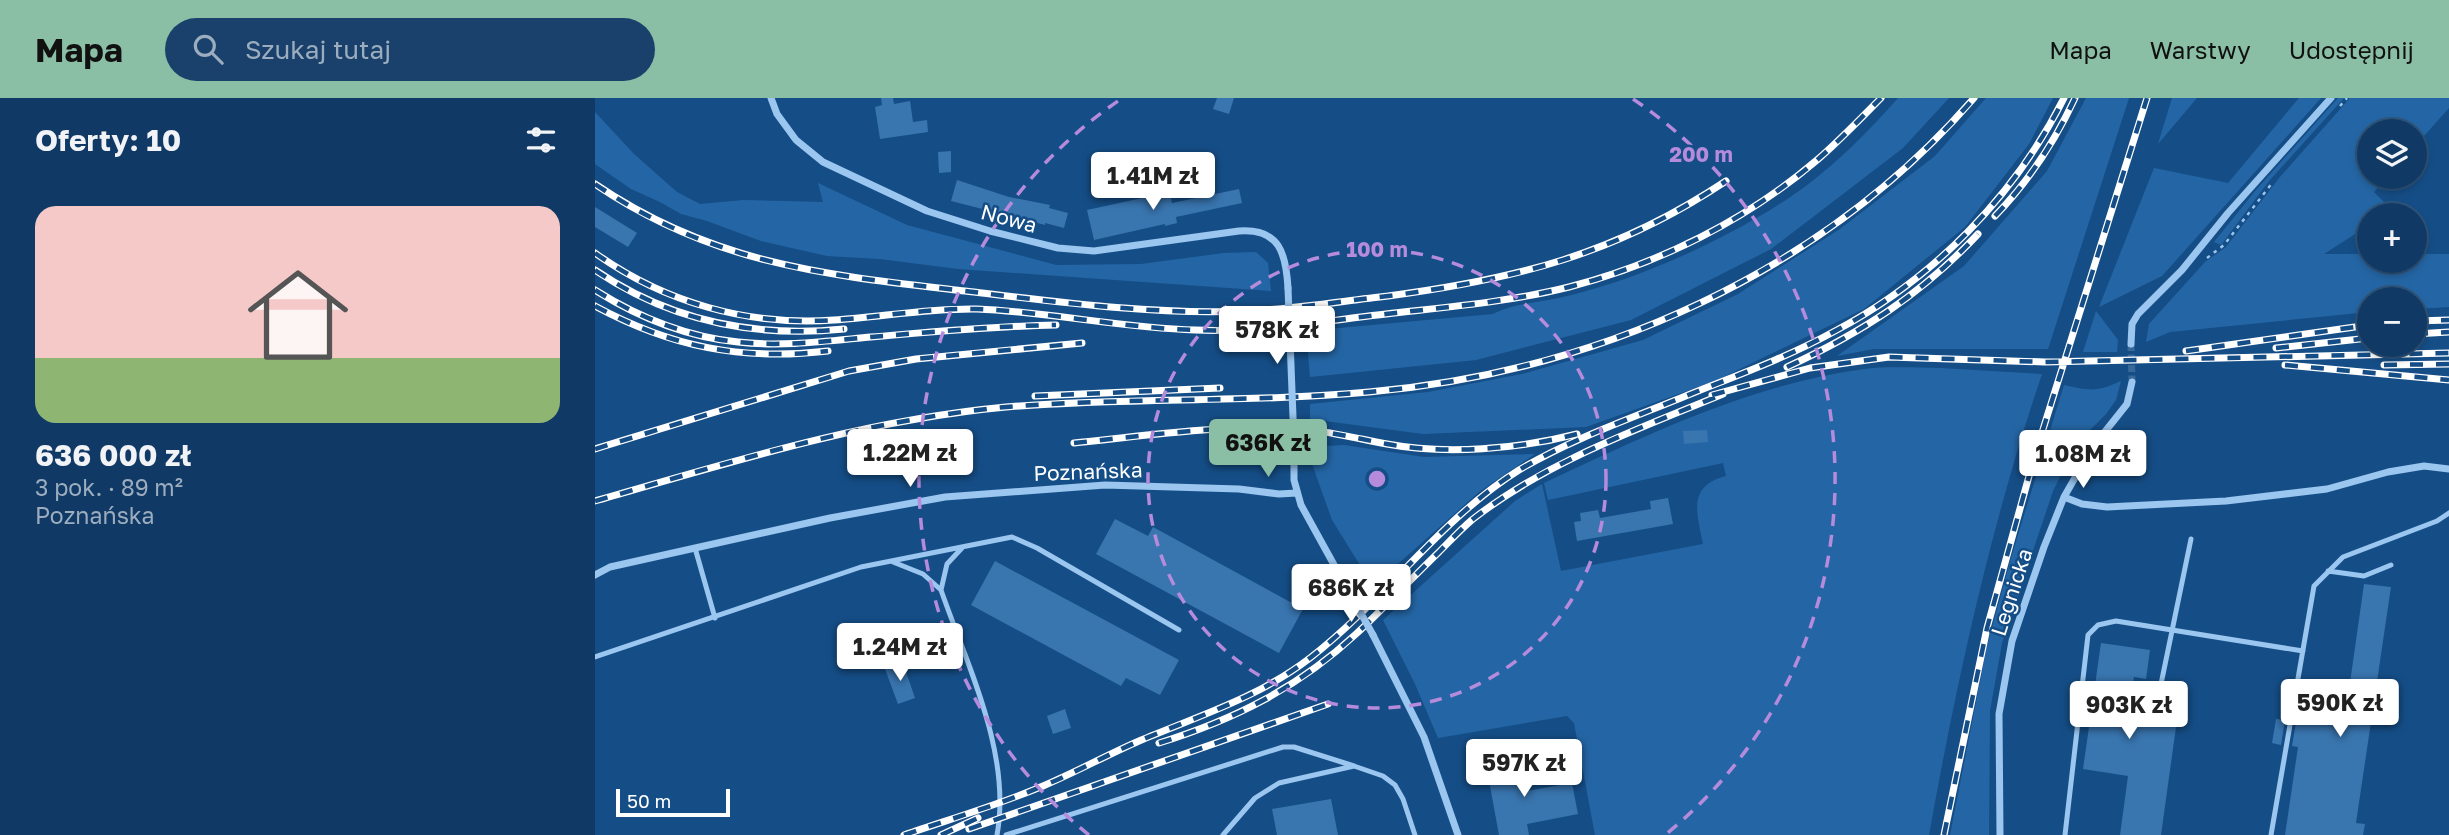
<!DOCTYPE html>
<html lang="pl">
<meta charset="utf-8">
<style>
body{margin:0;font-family:"Golos Text",sans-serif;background:#19416b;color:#f1f3f6;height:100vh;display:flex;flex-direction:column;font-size:26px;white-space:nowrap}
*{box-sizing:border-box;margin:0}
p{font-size:23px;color:#9cadbf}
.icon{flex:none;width:38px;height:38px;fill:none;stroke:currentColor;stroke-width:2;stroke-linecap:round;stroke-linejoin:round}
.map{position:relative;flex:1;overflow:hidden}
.side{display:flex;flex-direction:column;background:#103a65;width:595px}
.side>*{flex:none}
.tools{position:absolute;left:1762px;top:21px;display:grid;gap:14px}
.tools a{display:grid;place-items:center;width:70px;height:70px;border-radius:50%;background:#103a65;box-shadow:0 4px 10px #0003,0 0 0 2px #305479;font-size:35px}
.scale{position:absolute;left:21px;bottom:18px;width:114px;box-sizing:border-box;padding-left:7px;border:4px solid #fff;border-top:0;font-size:19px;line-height:24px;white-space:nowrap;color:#fff;-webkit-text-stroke:5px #154e87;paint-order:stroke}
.price{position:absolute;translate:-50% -60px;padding:0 16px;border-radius:7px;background:#fff;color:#222;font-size:23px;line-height:46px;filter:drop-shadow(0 2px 4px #0008)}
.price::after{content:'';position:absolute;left:50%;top:42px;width:21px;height:16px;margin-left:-10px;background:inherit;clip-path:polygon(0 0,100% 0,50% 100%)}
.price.active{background:#8abfa5;color:#111}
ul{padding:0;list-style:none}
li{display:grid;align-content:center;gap:14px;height:371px;padding:0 35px}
li span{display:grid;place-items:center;height:217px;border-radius:21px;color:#555}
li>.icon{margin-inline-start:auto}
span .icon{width:126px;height:126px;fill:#fffc;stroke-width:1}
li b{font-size:30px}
h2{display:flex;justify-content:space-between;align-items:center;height:84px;padding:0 35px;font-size:30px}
header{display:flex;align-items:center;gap:42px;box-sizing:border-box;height:98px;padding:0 35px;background:#8abfa5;color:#111}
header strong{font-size:33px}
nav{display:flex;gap:38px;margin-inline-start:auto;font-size:24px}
.search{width:490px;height:63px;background:#19416b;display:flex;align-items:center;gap:18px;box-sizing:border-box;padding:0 24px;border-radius:38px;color:#9cadbf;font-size:26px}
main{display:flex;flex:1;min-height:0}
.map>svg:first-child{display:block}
</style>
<header>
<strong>Mapa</strong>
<div class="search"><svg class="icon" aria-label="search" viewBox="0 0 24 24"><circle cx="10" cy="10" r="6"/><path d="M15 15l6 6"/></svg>Szukaj tutaj</div>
<nav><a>Mapa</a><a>Warstwy</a><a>Udostępnij</a></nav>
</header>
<main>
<section class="side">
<h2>Oferty: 10<svg class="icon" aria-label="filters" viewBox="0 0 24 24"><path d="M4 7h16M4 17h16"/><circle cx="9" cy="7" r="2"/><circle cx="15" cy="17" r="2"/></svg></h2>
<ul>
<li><span style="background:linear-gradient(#f6c9c9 70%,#8fb573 0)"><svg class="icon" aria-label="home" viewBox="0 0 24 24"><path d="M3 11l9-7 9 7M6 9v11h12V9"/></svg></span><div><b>636 000 zł</b><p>3 pok. · 89 m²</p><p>Poznańska</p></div></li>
</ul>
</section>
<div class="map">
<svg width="1854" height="737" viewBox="0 0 1854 737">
<rect width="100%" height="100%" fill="#154e87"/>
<!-- green -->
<path fill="#2466a5" d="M1303 0H1354L1308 50 1176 151 1036 222 881 262 715 279 711 233 898 216C916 206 939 205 959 201 980 197 1001 190 1021 184 1083 163 1158 127 1211 88 1245 62 1275 32 1303 0Z
M1391 0H1458L1434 46 1370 129 1269 211 1120 283 991 329 828 336 715 321V306L833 294 927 276 1048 242 1143 196 1245 131 1340 58Z
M1491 0H1534L1453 251H1279L1242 258 1369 168 1452 73Z
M1577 0H1602L1563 46Z
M1704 0H1726L1567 178 1504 209 1559 70 1633 85Z
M1743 0H1749L1674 83 1626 147 1619 144 1661 92Z
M1755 0H1854V10L1820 48V33H1774V79H1793L1779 94 1790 105 1778 117H1774V121L1760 136 1729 156H1774V163H1820V156H1854V209L1820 211V201H1774V214L1575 234 1551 244 1554 226 1610 164 1631 149 1685 79Z
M0 14 39 56 82 94 105 106 148 102 228 104 223 85 312 127 461 167 546 166 629 155 661 154 673 165 676 193 363 171 285 161 232 158 166 143 112 123 86 116 65 104 36 91 0 66Z
M1501 213 1523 242 1522 254H1488Z
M1345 270 1447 276C1396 426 1362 581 1334 737H1000L979 625 972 618 843 640 820 586 788 522 920 403 947 386 966 473 1108 446C1102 415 1092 388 1131 378L1128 365 953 402 949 385C1052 337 1156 286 1270 271 1294 268 1320 270 1345 270Z
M1526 283 1521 302 1511 316 1492 335 1478 353 1458 393 1407 545 1395 613 1394 737H1355L1392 548 1416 460 1469 287C1494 293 1503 294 1526 283Z
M749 347 829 359 940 356 884 394 778 488 737 422 711 349Z"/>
<!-- building -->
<path fill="#3975af" d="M286 0H298L299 6 315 3 318 24 332 22 333 34 285 41 280 9 287 7Z
M622 0H639L634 16 618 11Z
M356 53V74L344 75 343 54Z
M362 82 414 99 455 107 454 110 473 115 469 130 450 125V127L356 103Z
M644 91 647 105 581 119 582 125 570 128V126L499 142 492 112 575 94 577 105Z
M0 109 42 135 33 149 0 129Z
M1112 332 1113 344 1089 346 1088 333Z
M1073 400 1078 426 982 443 979 424 986 423 985 415 1003 412 1005 420 1056 411 1055 403Z
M520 421 553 438 558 429 708 511 684 555 501 456Z
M400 463 584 562 565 597 531 580 526 588 376 507Z
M1769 486 1796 489 1761 725 1770 726 1768 737H1690L1703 649 1697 648 1701 624 1707 625 1708 614 1750 620Z
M1506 545 1555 552 1551 581 1539 579 1533 623 1581 629 1566 737H1525L1533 678 1488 671Z
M308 565 320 600 303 606 290 571Z
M470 611 476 630 458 636 452 618Z
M1681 621 1690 622 1686 647 1677 645Z
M919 655 926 694 977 685 983 716 932 726 934 737H904L890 661Z
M736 701 743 737H682L677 711Z"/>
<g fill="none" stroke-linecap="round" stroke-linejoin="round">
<!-- street-tunnel -->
<path stroke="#386999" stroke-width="7" stroke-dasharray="7 3.5" stroke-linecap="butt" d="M1536 246 1537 284"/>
<!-- path -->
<path stroke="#9ac6ef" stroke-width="2.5" stroke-dasharray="3.5 5" stroke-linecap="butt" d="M1745 8 1752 0
M1612 160 1629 147 1678 84"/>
<!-- lane -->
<path stroke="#9ac6ef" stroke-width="5" d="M100 450 120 520
M298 464 328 476 346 492C372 567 417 656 402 737
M1733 473 1769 478 1796 467
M346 492 352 466 367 450
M0 559 266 469 417 439 442 450 584 532
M1560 615 1596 441
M411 737 688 649H699L759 668
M628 737 660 700 684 685 759 668 788 678 800 687 808 701 820 737
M1470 737 1493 537 1503 527 1521 523 1708 553
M1676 737 1719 488 1748 459 1842 423 1854 415"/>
<!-- street -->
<path stroke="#9ac6ef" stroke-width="7" d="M176 0 182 16 201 42 228 64 332 113 395 133 463 150 499 153 644 133C685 130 691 156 693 190
M1536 246 1537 226 1543 216 1587 172 1633 115 1736 0
M699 345V382L706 407 759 503
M1469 399 1487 406 1512 409 1631 403 1732 391 1793 374 1829 368 1854 371
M0 477 15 469 235 420 350 399 510 387 644 391 684 396 702 395
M778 537 829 639 863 737
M1405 737 1404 616 1417 543 1449 449 1469 399 1497 350 1532 306 1537 284"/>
<defs>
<path id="rail" d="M0 86C119 167 232 177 370 193 462 204 559 217 652 213 700 211 747 203 793 198 922 181 1021 156 1131 83
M1400 118C1433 84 1460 43 1480 0
M0 155C70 205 153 228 239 222 286 219 334 210 382 211 455 214 527 230 600 232 663 235 728 223 791 216 852 209 914 204 974 189 1063 166 1152 122 1222 62 1244 43 1265 21 1286 0
M0 172C75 223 159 240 249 231
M0 192C43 219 92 239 143 244 187 249 232 243 276 239 337 234 399 228 461 227
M0 208C76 249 147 263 233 253
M1820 223 1854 222
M1820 236 1854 234
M1681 250 1774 240
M1591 253 1774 227
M1690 267 1854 282
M1789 267 1854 266
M1192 269C1266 235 1327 196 1383 136
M1117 297 1215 270 1294 259 1450 264 1854 255
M440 298 625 290
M479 345C546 338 614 329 681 329 719 330 755 339 792 346 851 357 924 351 982 336
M0 351 254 273 321 261 487 245
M0 403C136 364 270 322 411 309 532 299 653 305 774 294 1002 274 1227 175 1379 0
M564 645C638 622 703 590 761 536 789 510 816 481 844 454 855 443 866 431 878 421 953 363 1041 332 1128 296
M374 731 733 606
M309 737C355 721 403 707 448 688 481 674 512 657 544 643 603 618 663 600 715 560 789 503 844 422 924 372 978 340 1040 319 1098 295 1146 276 1195 258 1240 233 1337 182 1420 98 1469 0
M346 737 383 720
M1349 737 1392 530 1439 360 1552 0"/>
</defs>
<!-- rail casing -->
<use href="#rail" stroke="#fff" stroke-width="7"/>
<!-- rail -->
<use href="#rail" stroke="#154e87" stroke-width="4.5" stroke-dasharray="13" stroke-linecap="butt"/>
<!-- street-bridge -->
<path stroke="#9ac6ef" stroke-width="7" d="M693 190 699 345
M759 503 778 537"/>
</g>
<!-- distance rings -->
<g fill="none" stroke="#b68bdc" stroke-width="3.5" stroke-dasharray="12 9">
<circle cx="782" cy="381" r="229"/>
<path d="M494 737A458 458 0 0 1 526 1M1038 1A458 458 0 0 1 1070 737"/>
</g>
<g text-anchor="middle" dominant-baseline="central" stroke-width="5" stroke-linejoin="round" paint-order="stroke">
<!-- street labels -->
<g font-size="21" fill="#fff" stroke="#154e87">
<text transform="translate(414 120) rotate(15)">Nowa</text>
<text transform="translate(493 373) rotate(-2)">Poznańska</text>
<text transform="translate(1416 494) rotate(-72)">Legnicka</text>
</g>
</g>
<circle cx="782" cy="381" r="10" fill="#b68bdc" stroke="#154e87" stroke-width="3.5"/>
<g font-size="21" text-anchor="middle" font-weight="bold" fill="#b68bdc" stroke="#154e87" stroke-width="5" stroke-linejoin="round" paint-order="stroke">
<text x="1106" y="64">200 m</text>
<text x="782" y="159">100 m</text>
</g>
</svg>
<div class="tools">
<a><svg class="icon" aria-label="layers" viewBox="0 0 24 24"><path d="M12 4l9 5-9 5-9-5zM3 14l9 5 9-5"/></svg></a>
<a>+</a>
<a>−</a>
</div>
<div class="scale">50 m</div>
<b class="price" style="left:558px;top:114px">1.41M zł</b>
<b class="price" style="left:682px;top:268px">578K zł</b>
<b class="price active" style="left:673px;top:381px">636K zł</b>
<b class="price" style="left:315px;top:391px">1.22M zł</b>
<b class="price" style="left:1488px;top:392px">1.08M zł</b>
<b class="price" style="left:756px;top:526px">686K zł</b>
<b class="price" style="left:305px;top:585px">1.24M zł</b>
<b class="price" style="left:1745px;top:641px">590K zł</b>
<b class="price" style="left:1534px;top:643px">903K zł</b>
<b class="price" style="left:929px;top:701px">597K zł</b>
</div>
</main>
